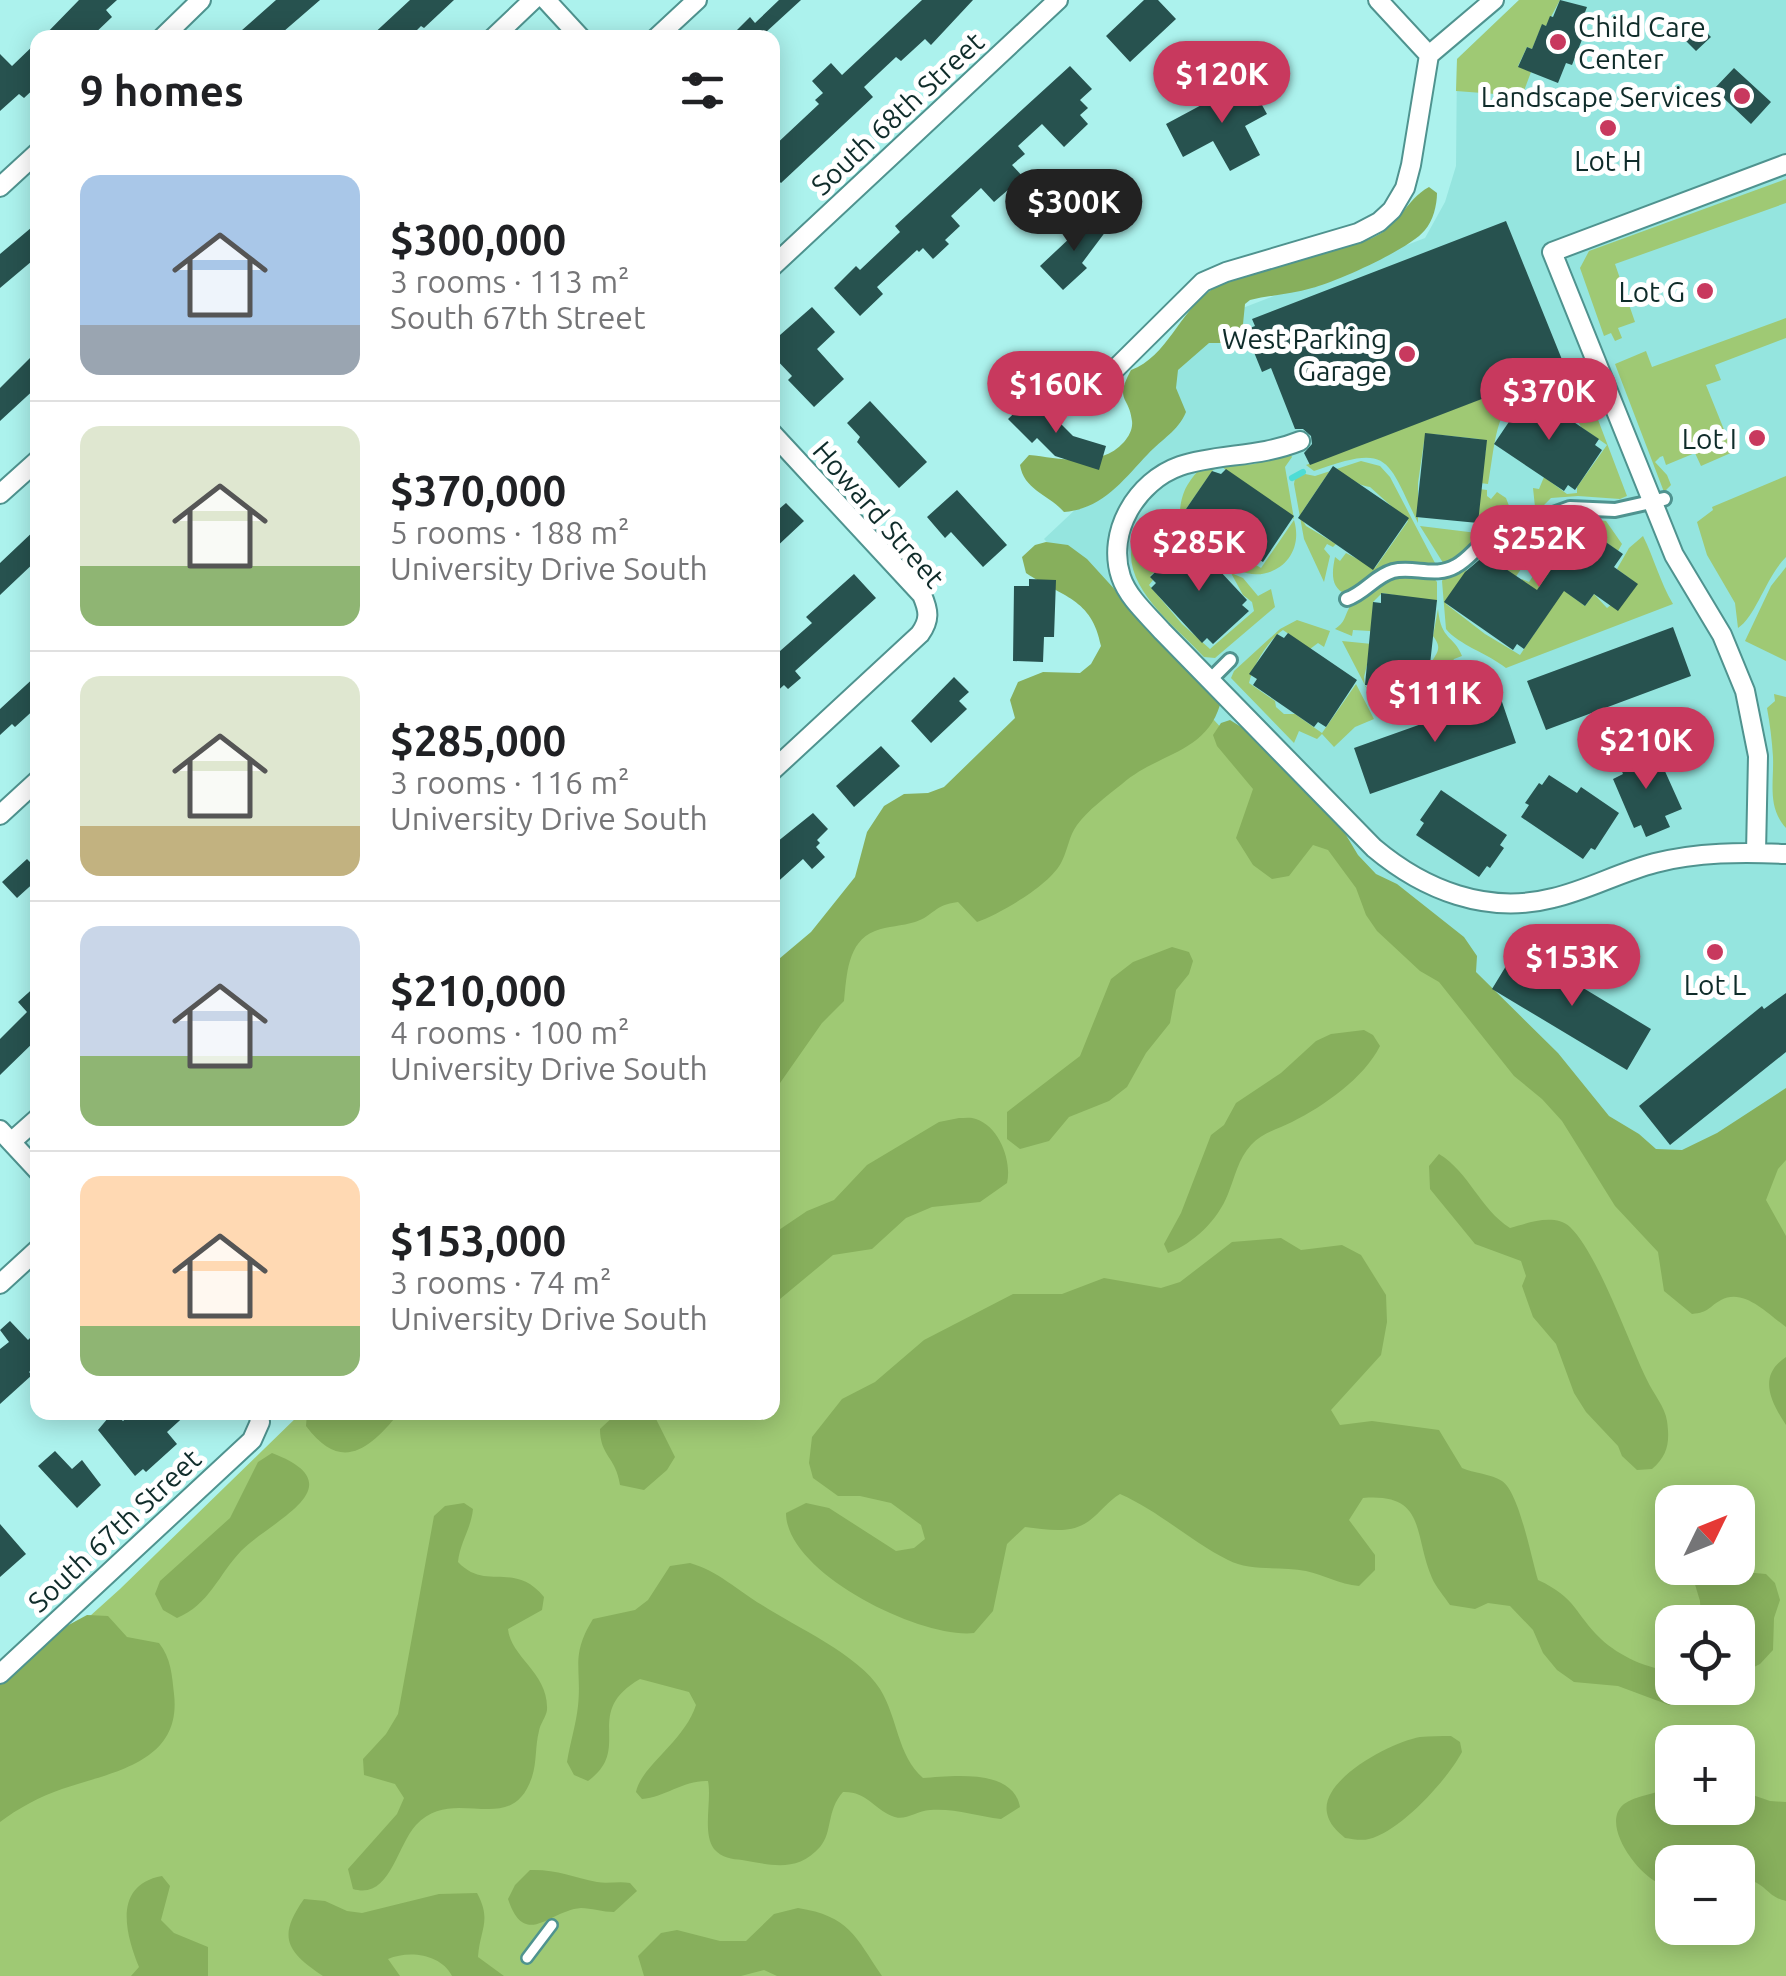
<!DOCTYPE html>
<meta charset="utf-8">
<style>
body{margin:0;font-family:Ubuntu,sans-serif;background:#f2f2f2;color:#202124;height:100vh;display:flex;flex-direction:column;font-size:38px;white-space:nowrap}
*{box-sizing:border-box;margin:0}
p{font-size:32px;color:#757577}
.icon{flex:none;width:55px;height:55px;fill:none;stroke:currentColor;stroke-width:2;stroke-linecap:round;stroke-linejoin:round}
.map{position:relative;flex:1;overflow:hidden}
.panel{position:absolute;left:30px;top:30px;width:750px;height:1390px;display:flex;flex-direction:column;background:#fff;border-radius:20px;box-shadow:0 5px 25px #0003}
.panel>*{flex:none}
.needle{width:65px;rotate:47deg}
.buttons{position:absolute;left:1655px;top:1485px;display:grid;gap:20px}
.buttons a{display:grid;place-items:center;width:100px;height:100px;border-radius:20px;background:#fff;box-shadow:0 5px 25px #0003;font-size:50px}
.price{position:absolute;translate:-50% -85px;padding:0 22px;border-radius:35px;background:#c8395e;color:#fff;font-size:32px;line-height:65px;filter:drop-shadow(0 2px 5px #0008)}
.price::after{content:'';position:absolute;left:50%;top:60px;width:30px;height:22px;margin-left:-15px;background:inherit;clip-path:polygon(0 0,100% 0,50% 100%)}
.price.on{background:#222;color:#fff}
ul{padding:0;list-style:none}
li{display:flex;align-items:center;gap:30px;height:250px;padding:0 50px}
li+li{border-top:2px solid #e0e0e0}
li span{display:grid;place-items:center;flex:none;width:280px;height:200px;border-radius:20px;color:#555}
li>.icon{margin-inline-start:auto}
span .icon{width:120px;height:120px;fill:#fffc;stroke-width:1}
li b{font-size:42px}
h2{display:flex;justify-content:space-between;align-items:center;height:120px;padding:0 50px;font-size:42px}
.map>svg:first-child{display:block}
</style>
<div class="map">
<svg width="1786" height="1976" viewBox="0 0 1786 1976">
<rect width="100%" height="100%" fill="#acf2ed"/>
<!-- built -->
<path fill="#95e5df" d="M1519 0H1786V1109L1671 1213 1044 539 1146 443 1144 400 1227 314 1425 238 1445 202 1456 166 1457 59Z"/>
<!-- green -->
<path fill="#9fc974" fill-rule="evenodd" d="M1519 0H1560L1546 26 1542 25 1532 49 1527 47 1518 66 1531 72 1522 96 1456 91 1457 59Z
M1786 179V203L1615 264 1635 322 1618 328 1622 338 1615 341 1611 333 1604 336 1580 268 1589 251Z
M1786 318V338L1715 365 1721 380 1706 385 1733 452 1701 466 1695 453 1666 465 1663 456 1660 457 1655 462 1667 475 1671 485 1664 492 1615 364 1646 351 1652 367Z
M1544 375 1549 384C1494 385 1496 443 1488 484L1480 483 1486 449V444L1479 439 1432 434 1428 442H1424L1418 483V523C1386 457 1390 444 1314 471L1306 465Z
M1574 382 1586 388 1627 496 1620 499 1578 496 1551 498 1544 505 1535 507 1533 488 1539 489 1544 477 1567 494 1577 493V487L1607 445 1581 427 1575 416 1561 409 1556 410 1540 399 1551 397 1546 391Z
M1290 453 1292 457 1285 467 1294 519 1222 467 1254 464Z
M1361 461 1380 466 1390 477 1435 563 1433 568 1385 567 1363 587 1346 594C1330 588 1332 572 1335 557L1340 561 1346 553 1375 568 1408 521 1370 487C1354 485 1346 471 1329 472L1302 512 1306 515 1303 521 1306 526 1336 544 1333 547 1327 544 1324 549 1330 556 1324 582 1304 539 1294 484 1295 478 1305 474 1315 476Z
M1219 467 1213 470 1186 509 1189 512 1185 519 1220 542 1212 543 1210 554 1179 525C1180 500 1182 488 1199 470Z
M1786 476V557C1766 577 1756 616 1738 628L1735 603 1707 555 1697 522 1713 510 1712 507Z
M1479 489 1487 490V496L1491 499 1497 492 1506 498 1511 511C1495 535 1487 528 1471 543 1462 553 1458 560 1445 566L1420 526 1477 533 1483 526 1479 519Z
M1584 518 1606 521 1622 544 1618 551 1591 531 1586 538 1578 532 1568 539 1561 529 1554 534 1547 531 1556 523Z
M1294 520C1308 567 1252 594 1222 557L1225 546 1261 568Z
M1152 523H1159V531H1183L1194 542 1188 547 1185 544 1150 576 1153 580 1149 585 1182 624 1210 649 1254 611 1252 602 1243 595 1231 573 1243 578 1258 596 1271 589 1275 607 1215 658 1204 657C1178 628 1123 589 1132 545 1135 533 1140 527 1152 523Z
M1643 536C1654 558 1660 582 1673 604L1506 668C1487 653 1459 645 1446 629L1442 581 1445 575 1501 538 1514 550H1526L1523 566 1515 578 1482 553 1476 555 1446 604 1485 634 1520 655 1551 609 1548 597 1519 582 1522 579 1529 582 1537 570 1530 565 1532 552 1543 545 1557 561 1554 583 1585 606 1594 594 1607 608 1637 584 1617 569 1629 548Z
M1786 567V661L1745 641 1771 586Z
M1399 574 1433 577 1437 582V602L1382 593 1373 602 1372 638 1370 631 1353 630 1352 636 1335 629C1345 622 1344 618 1349 608 1357 592 1383 580 1399 574Z
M1438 609C1441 641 1454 635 1462 656L1454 659 1451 664 1455 668 1464 667 1465 684 1381 716 1342 641 1372 644 1364 677 1365 687 1426 693C1427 685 1427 673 1430 666 1435 653 1444 650 1433 636Z
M1297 620 1330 631 1324 647 1318 643 1310 649 1283 630C1267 641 1253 666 1249 683L1275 701 1276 707 1284 714H1295L1322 733 1356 684 1374 719 1355 727 1334 747 1322 734 1317 739 1299 731 1294 743 1231 678 1234 671 1280 629Z
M1139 639 1671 1214 1786 1110V1976H0V1697L120 1589 301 1413 772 1412 773 978ZM1672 1502H1738V1568H1672ZM1672 1622H1738V1688H1672ZM1672 1742H1738V1808H1672ZM1672 1862H1738V1928H1672Z
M1774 694 1786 697V828C1767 807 1774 783 1773 757 1772 741 1770 724 1767 708L1775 701Z"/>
<!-- forest -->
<path fill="#87af5c" d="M1429 187 1437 193C1437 205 1433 221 1425 230 1410 249 1336 282 1312 288 1292 294 1271 295 1250 300L1245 304 1242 334 1232 343H1209L1178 370 1176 388 1186 412C1178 431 1162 439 1148 454 1123 480 1103 509 1064 512 1048 494 1024 490 1020 465L1029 455C1060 458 1100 469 1124 442 1129 436 1133 429 1132 421 1129 395 1114 402 1131 370 1167 357 1180 311 1211 290 1227 279 1291 259 1312 252 1332 246 1353 246 1372 238 1400 226 1405 200 1429 187Z
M1046 542 1068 545 1087 559 1220 705C1205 754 1157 753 1122 784 1107 796 1088 810 1077 825 1069 836 1068 849 1062 861 1052 884 1000 914 977 922L958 902C933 905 934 916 915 922 902 926 888 926 875 931 847 942 847 975 844 1001L822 1023 773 1093V964L811 932 855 877 867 832 884 806 904 794 928 793 944 787 1015 718 1010 700 1018 682 1043 672 1080 673 1091 664 1101 646C1092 598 1062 597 1026 573L1022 557 1035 545Z
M1230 720 1246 730 1278 764 1307 785 1337 820 1358 855 1376 874 1397 884 1464 937 1477 956 1476 972 1558 1053 1609 1116 1639 1134 1656 1149 1682 1150 1717 1133 1786 1088V1160L1778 1169 1766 1200 1786 1236V1327C1769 1315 1744 1287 1721 1300 1707 1308 1710 1312 1692 1314L1664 1291 1658 1252 1615 1206 1562 1121 1542 1099 1514 1076 1439 982 1420 971 1377 931 1366 915 1356 888 1328 850 1313 845 1289 876 1272 879 1253 865 1236 838 1253 789 1217 746 1213 735 1221 723Z
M1172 947 1189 952 1193 961 1189 974 1176 990 1170 1023 1146 1053 1127 1087 1109 1101 1069 1117 1049 1141 1020 1149 1007 1139V1112L1080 1056 1111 979 1133 962Z
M1364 1030 1373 1035 1380 1046C1364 1078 1324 1106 1292 1122 1278 1129 1262 1133 1251 1145 1238 1159 1235 1177 1228 1194 1218 1220 1193 1244 1168 1253L1164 1244 1181 1213 1211 1135 1224 1125 1236 1103 1281 1073 1316 1041 1331 1034Z
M959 1118C965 1118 971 1117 976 1119 1000 1127 1012 1162 1007 1183L980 1202 932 1207 906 1218 872 1249 833 1255 780 1299H773V1234L807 1211 834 1200 867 1165 939 1122Z
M1439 1154C1469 1172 1480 1209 1510 1228 1528 1223 1554 1213 1570 1227 1597 1252 1629 1343 1647 1380 1653 1393 1665 1407 1667 1421 1670 1442 1668 1455 1652 1469L1637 1470 1622 1456 1618 1446 1586 1412 1574 1393 1556 1344 1533 1317 1522 1286 1526 1276 1521 1261 1475 1244 1430 1189 1429 1166Z
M1281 1238 1301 1250 1342 1245 1361 1255 1386 1295 1387 1322 1381 1355 1331 1410 1340 1425 1372 1421 1439 1430 1462 1468C1473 1473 1492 1474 1502 1481 1519 1492 1531 1557 1538 1580 1577 1598 1574 1613 1601 1639 1619 1656 1648 1669 1672 1671V1688H1695L1689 1704 1669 1705 1618 1686 1574 1682 1557 1670 1543 1653 1533 1630 1510 1606 1488 1603 1475 1609 1450 1605C1444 1596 1436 1587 1432 1578 1413 1534 1427 1493 1363 1498L1349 1520 1375 1555V1570L1359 1586C1339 1584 1324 1575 1306 1571 1282 1566 1250 1572 1228 1560 1190 1541 1159 1511 1120 1494 1108 1501 1101 1512 1089 1521 1070 1535 1047 1529 1025 1527L1007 1544 993 1611 974 1633C921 1639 786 1573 786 1513L806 1503 829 1508 896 1551 914 1548 925 1539 921 1525 891 1503 860 1496H838L813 1478 809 1463 812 1437 842 1399 875 1382 924 1340 1013 1294H1062L1104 1278 1161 1288 1180 1282 1232 1242Z
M1786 1357V1425C1771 1402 1757 1376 1786 1357Z
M307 1413V1412L399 1413C369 1450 341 1473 306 1426Z
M617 1413H653L675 1457 667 1470 644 1490 620 1485C616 1457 600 1456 600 1429Z
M272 1453C359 1486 270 1521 241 1551 219 1574 209 1605 177 1618L163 1610 155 1594 160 1581 230 1518 258 1462Z
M464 1503 473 1509C471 1529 460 1542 458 1562 486 1592 514 1560 544 1597L542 1610 508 1629C511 1658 549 1673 547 1710 546 1717 540 1724 539 1731 535 1746 537 1762 532 1777 511 1840 454 1783 416 1825 396 1847 390 1900 353 1889L348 1869 397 1814 404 1798 395 1784 364 1775 363 1759 386 1734 398 1714 434 1516 445 1506Z
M690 1563C718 1571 737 1590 762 1605 796 1627 859 1655 880 1689 898 1718 897 1755 923 1778 952 1776 1013 1768 1020 1807L1001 1819C977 1816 954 1808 930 1810 916 1811 904 1822 892 1816 873 1808 866 1791 843 1792 826 1811 833 1832 820 1847 797 1873 771 1865 742 1860 732 1859 722 1858 714 1849 702 1833 712 1800 708 1781 684 1780 665 1797 642 1799L636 1792C641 1766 684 1742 696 1705L689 1692 640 1679C581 1713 634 1748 588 1781L574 1775 567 1762C570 1743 576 1725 578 1706 582 1668 570 1656 593 1619L635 1610 648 1600 670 1566Z
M1690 1568H1730L1732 1571 1766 1574 1775 1583 1780 1600 1774 1618 1773 1650 1760 1664 1748 1670 1738 1666V1622H1701L1700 1601Z
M87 1615 108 1616 127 1637 159 1643C171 1658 172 1675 174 1694 182 1763 112 1772 62 1789 41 1796 17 1809 0 1822V1682L63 1628Z
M1451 1736 1460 1742 1462 1752C1447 1780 1401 1831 1369 1839 1362 1841 1352 1839 1345 1838 1337 1831 1329 1824 1327 1813 1320 1779 1392 1742 1420 1737 1430 1736 1441 1736 1451 1736Z
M1670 1788 1672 1808H1738V1790L1770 1801 1786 1802V1901C1764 1896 1768 1881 1738 1878V1862H1672V1885C1671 1885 1658 1882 1657 1882 1636 1872 1600 1823 1624 1804 1635 1796 1657 1793 1670 1788Z
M530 1870C555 1869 573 1877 597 1882 607 1884 619 1881 630 1883L637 1891 614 1912C603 1912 591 1908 581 1908 550 1910 525 1950 508 1899L515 1885Z
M162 1876 170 1886 161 1920 174 1933 208 1947V1976H131L139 1967C125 1933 113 1885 162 1876Z
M477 1893C492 1921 480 1929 478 1957L504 1976H452C441 1954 409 1950 388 1959L400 1976H323C285 1951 278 1936 304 1899L325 1901 347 1911 362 1913 439 1894Z
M798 1908C849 1916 855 1936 882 1976H777L764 1970 741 1976H644L638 1956 661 1933 677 1930 720 1941H746L774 1914Z"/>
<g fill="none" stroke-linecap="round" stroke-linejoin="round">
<!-- stream -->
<path stroke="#4edcd5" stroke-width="6" d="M1292 478 1303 472"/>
</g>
<!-- building -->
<path fill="#27524f" d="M79 0H117L106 10 112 17 90 38H42Z
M276 0H320L276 38H233Z
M410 0H454L424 28 421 26 409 38H369Z
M779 0H801L765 33 769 38H729L750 17 755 23Z
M922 0H973L931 45 925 39 901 61 896 57 864 87 873 97 781 183 772 174V148L819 104 815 100 823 93 812 81 831 63 842 75Z
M1144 0H1158L1176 19 1130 62 1106 36Z
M1560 0 1587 7 1579 28 1585 32 1572 65 1566 63 1558 83 1518 67 1527 47 1532 49 1542 24 1546 26 1550 16 1553 17Z
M1694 20 1711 37 1696 51 1679 34Z
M38 41V85L24 98 19 94 0 111V54L12 66Z
M1070 66 1092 89 1080 100 1088 108 1080 115 1088 124 1064 147 1042 124 1018 146 1025 154 1012 165 1023 177 994 202 981 188 951 216 960 226 945 240 949 244 933 259 923 248 919 252 917 250 877 287 883 294 860 316 834 288 856 266 860 270 900 232 895 226Z
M1734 68 1771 102 1751 124 1714 89Z
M1248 80 1267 114 1245 126 1260 155 1230 171 1213 141 1183 157 1166 124Z
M1091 215 1109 227 1082 263 1087 268 1063 290 1040 266 1072 236 1075 240Z
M1506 221 1565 367 1310 465 1304 453 1312 444 1311 436 1303 429H1295L1271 368 1262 372 1245 330 1255 326 1252 319Z
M38 222V256L0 288V254Z
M812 307 835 332 817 349 844 379 814 407 788 380 792 376 772 355V342Z
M38 350V386L0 421V388Z
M1529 392 1599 439 1595 445 1602 450 1575 490 1568 485 1564 491 1494 444Z
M1028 400 1042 405 1073 436 1106 446 1099 470 1055 456 1037 438 1032 443 1008 419Z
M870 401 927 462 899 488 857 442 860 437 847 423Z
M1425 433 1487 440 1478 523 1416 517Z
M1333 466 1409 518 1373 570 1298 518Z
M1226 469 1294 516 1263 562 1255 557 1251 563 1190 520 1193 514 1186 509 1212 471 1221 474Z
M957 490 1007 545 983 567 951 532 945 538 927 517Z
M786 503 804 521 772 551V515Z
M38 527V559L0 595V563Z
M1590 531 1623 554 1614 567 1638 584 1618 611 1594 594 1585 606 1564 591 1524 649 1517 644 1513 650 1444 602 1465 572 1485 555 1537 590 1559 558 1556 556 1566 542 1569 545 1578 532 1586 538Z
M1190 539 1247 600 1242 605 1249 611 1213 644 1207 638 1202 643 1151 588 1156 583 1150 577Z
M854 574 876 598 795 671 801 678 788 689 784 685 772 696V658L812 623 806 617Z
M1029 579 1056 580 1054 637H1044L1043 662 1013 661 1014 586H1029Z
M1381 593 1437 600 1428 683 1421 682 1420 691 1365 685 1373 602 1381 603Z
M1673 627 1691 676 1546 730 1527 681Z
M1288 633 1357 680 1326 727 1318 722 1314 727 1253 685 1257 679 1249 674 1277 634 1284 638Z
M38 674V706L15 727 12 724 0 735V709Z
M954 677 969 692 959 701 967 709 931 743 911 721Z
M1500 696 1516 743 1370 794 1354 748Z
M881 746 900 766 854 807 836 786Z
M1645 747 1651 761 1659 758 1682 809 1665 816 1670 827 1646 837 1641 825 1634 828 1613 779 1623 774 1617 759Z
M1549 775 1577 793 1581 787 1619 813 1595 850 1591 848 1583 859 1521 817 1529 805 1525 803 1539 783 1542 785Z
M1441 790 1507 835 1500 845 1504 848 1490 868 1487 866 1479 877 1416 835 1424 823 1420 820Z
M813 813 828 829 817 840 820 843 816 847 825 857 812 869 803 859 772 887V846Z
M27 859 38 870V879L17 898 2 882Z
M1517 948 1651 1029 1627 1070 1492 989Z
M38 984V1038L0 1075V1039L27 1012 18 1002Z
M1786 993V1052L1670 1145 1639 1106 1762 1006 1764 1009Z
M10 1321 28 1340 38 1330V1364L29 1372 32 1375 0 1404V1349L9 1342 0 1330Z
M113 1412 123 1421 133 1412H189L167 1432 177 1444 146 1472 143 1469 135 1476 98 1430Z
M55 1451 72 1469 82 1460 101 1485 77 1508 38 1466Z
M0 1524 26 1554 0 1577Z"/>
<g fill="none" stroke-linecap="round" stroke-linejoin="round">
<defs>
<path id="service" d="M527 1958 552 1925"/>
<path id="pedestrian" d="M1545 517 1570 508 1615 510 1664 499
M1347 599C1365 593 1375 576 1393 571 1414 566 1436 578 1456 566 1474 556 1477 542 1500 534
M1209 681 1230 660"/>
<path id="minor" d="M546 0 581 38
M1378 0 1429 55
M162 38 201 0
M493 38 533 0
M656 38 697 0
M1429 55 1494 0
M0 187 38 152
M772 267 1058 0
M1090 394 1203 282 1226 272 1358 233 1379 222 1392 210 1405 188 1411 165 1429 55
M772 433 922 595C929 611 930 620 920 634L772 771
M1300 441C1258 458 1219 453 1180 466 1137 481 1106 532 1121 577 1128 598 1148 615 1162 631L1374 848C1424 890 1487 915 1553 898 1588 890 1620 872 1655 863 1697 852 1743 852 1786 854
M0 494 38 460
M0 815 38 780
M1756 853 1758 756 1745 691 1722 635 1674 555 1552 252 1786 164
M0 1130 38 1171
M11 1142 38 1118
M0 1284 38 1249
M0 1674 252 1440 260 1422 258 1412"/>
</defs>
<!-- service casing -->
<use href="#service" stroke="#4f938f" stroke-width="14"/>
<!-- pedestrian casing -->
<use href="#pedestrian" stroke="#4f938f" stroke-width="18"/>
<!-- minor casing -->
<use href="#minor" stroke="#4f938f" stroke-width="22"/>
<!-- service -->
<use href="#service" stroke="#fff" stroke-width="9"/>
<!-- pedestrian -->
<use href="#pedestrian" stroke="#fff" stroke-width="12"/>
<!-- minor -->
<use href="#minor" stroke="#fff" stroke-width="18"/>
</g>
<!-- markers -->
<g fill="#c8395e" stroke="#fff" stroke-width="4">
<circle cx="1558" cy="42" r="10"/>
<circle cx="1742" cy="96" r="10"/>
<circle cx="1608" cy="128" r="10"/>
<circle cx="1705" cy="291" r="10"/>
<circle cx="1407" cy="354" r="10"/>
<circle cx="1757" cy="438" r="10"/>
<circle cx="1715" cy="952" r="10"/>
</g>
<g text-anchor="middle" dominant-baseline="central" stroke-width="10" stroke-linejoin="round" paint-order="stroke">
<!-- poi labels -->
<g font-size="28" fill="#0f2c2a" stroke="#fff" text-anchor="end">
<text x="1578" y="26" text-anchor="start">Child Care<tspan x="1578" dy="32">Center</tspan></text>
<text x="1722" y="96">Landscape Services</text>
<text x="1608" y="160" text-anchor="middle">Lot H</text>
<text x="1685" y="291">Lot G</text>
<text x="1387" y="338">West Parking<tspan x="1387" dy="32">Garage</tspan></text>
<text x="1737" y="438">Lot I</text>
<text x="1715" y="984" text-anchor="middle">Lot L</text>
</g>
<!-- street labels -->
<g font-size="28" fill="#0f2c2a" stroke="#fff">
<text transform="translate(897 113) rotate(-43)">South 68th Street</text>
<text transform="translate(879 514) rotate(49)">Howard Street</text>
<text transform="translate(114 1530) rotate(-43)">South 67th Street</text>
</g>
</g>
</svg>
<div class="buttons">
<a><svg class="needle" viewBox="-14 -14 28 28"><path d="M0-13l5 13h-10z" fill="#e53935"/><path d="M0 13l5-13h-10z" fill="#757577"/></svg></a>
<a><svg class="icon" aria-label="locate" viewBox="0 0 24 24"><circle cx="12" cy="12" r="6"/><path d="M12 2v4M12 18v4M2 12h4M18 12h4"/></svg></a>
<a>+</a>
<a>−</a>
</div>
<b class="price" style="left:1222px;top:126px">$120K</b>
<b class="price on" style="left:1074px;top:254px">$300K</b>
<b class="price" style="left:1056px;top:436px">$160K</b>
<b class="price" style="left:1549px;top:443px">$370K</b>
<b class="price" style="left:1539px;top:590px">$252K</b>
<b class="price" style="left:1199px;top:594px">$285K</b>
<b class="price" style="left:1435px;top:745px">$111K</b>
<b class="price" style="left:1646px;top:792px">$210K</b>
<b class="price" style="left:1572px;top:1009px">$153K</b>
<section class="panel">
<h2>9 homes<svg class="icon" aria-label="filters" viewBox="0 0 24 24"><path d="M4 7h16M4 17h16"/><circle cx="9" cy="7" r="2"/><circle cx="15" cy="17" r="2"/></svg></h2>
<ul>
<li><span style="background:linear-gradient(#a9c7e8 75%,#9aa5b1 0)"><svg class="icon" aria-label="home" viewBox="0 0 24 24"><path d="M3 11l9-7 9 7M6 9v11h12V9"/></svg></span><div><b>$300,000</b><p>3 rooms · 113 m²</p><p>South 67th Street</p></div></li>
<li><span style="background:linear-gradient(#dfe7d0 70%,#8fb573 0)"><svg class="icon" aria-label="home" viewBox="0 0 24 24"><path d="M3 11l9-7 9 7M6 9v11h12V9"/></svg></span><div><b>$370,000</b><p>5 rooms · 188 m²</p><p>University Drive South</p></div></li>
<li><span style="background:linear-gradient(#dfe7d0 75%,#c2b280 0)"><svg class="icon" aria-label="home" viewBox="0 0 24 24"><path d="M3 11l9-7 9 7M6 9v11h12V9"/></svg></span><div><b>$285,000</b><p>3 rooms · 116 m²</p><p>University Drive South</p></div></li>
<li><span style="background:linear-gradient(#c9d6e8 65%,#8fb573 0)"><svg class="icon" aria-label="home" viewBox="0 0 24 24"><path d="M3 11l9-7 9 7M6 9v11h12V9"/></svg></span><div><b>$210,000</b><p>4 rooms · 100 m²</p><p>University Drive South</p></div></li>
<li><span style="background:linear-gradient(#ffd9b3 75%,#8fb573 0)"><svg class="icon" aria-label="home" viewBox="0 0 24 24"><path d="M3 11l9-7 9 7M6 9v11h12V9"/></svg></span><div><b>$153,000</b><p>3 rooms · 74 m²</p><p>University Drive South</p></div></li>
</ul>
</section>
</div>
